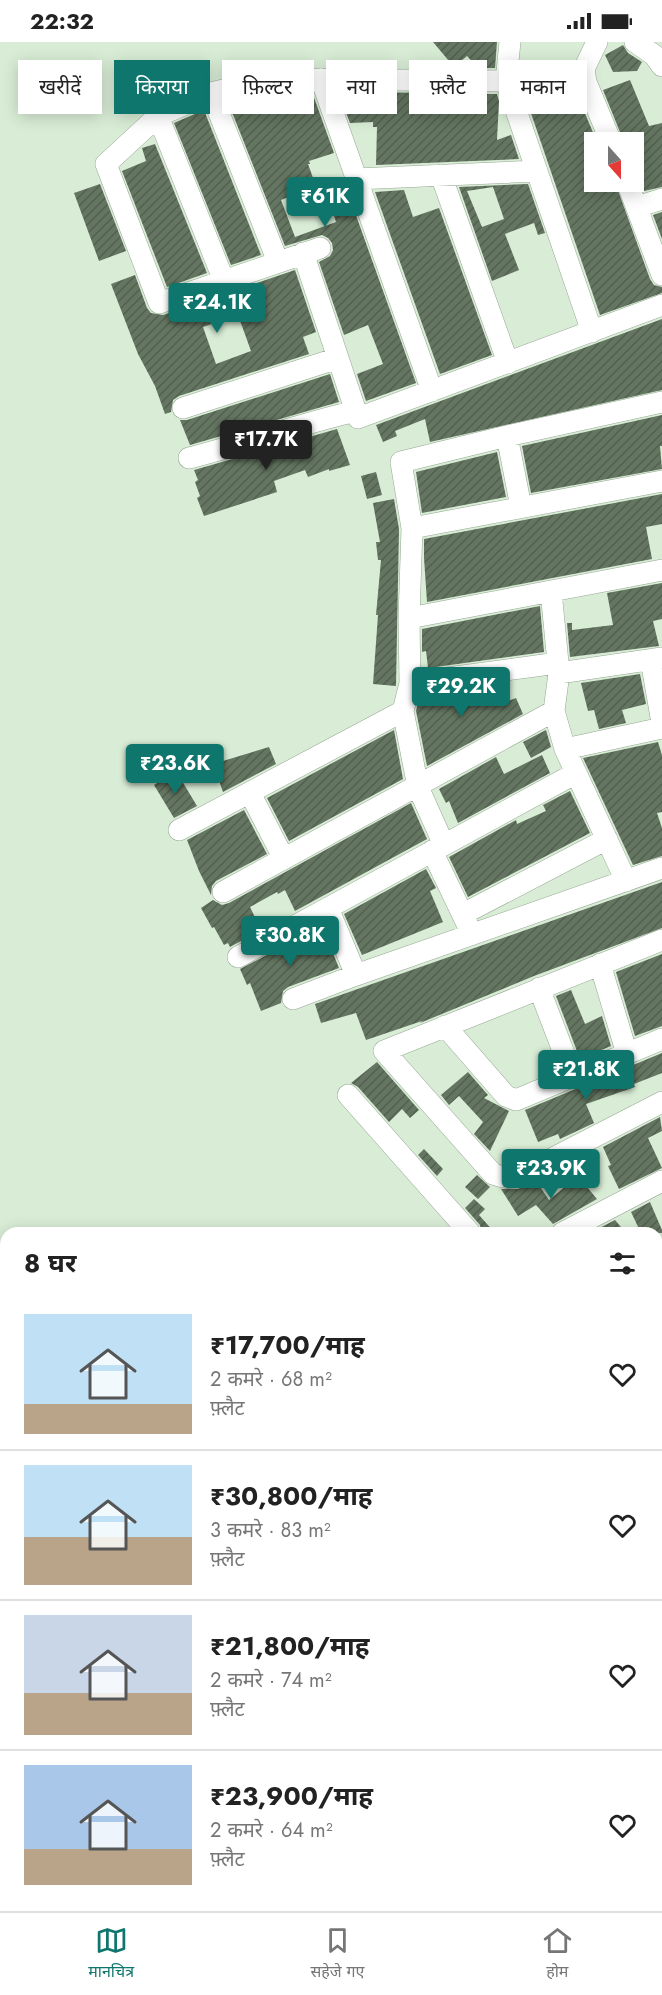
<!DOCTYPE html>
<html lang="hi">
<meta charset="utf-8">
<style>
body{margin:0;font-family:Jost,"Noto Sans Devanagari",sans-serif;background:#f2f2f2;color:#222;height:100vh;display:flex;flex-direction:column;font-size:22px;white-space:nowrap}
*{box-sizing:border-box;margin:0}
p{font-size:20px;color:#767676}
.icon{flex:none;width:33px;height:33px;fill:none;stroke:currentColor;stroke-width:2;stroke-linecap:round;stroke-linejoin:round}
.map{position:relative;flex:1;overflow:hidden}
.side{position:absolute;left:0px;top:1185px;width:663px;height:684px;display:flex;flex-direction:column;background:#fff;border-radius:18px 18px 0 0;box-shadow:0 3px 15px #0003}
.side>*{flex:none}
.hud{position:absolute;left:18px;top:18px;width:627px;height:54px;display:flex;gap:12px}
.needle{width:39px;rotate:159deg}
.controls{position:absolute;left:584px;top:90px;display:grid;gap:12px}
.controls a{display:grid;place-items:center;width:60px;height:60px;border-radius:0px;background:#fff;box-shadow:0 3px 15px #0003;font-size:30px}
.price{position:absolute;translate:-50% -51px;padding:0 14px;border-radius:6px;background:#0f766e;color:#fff;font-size:20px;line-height:39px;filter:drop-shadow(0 2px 3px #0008)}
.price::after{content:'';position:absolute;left:50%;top:36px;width:18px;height:14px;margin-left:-9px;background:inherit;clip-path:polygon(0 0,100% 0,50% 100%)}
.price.active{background:#222;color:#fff}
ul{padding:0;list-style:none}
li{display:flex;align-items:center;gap:18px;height:150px;padding:0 24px}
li+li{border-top:2px solid #e0e0e0}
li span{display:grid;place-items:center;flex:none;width:168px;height:120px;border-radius:0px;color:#555}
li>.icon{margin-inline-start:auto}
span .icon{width:72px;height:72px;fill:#fffc;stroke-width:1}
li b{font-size:26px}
h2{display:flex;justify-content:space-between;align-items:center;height:72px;padding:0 24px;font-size:26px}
.pill{padding:0 21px;border-radius:0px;background:#fff;box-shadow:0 3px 15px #0003;font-size:21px;line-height:54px}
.pill.active{background:#0f766e;color:#fff}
.status{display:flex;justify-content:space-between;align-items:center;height:42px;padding:0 30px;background:#fff;direction:ltr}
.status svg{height:16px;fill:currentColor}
.dock{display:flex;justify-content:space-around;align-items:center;height:84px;border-top:2px solid #e0e0e0;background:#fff;font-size:16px;color:#767676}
.dock a{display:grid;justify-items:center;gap:3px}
.dock .active{color:#0f766e}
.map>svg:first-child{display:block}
</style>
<div class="status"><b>22:32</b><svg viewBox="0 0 49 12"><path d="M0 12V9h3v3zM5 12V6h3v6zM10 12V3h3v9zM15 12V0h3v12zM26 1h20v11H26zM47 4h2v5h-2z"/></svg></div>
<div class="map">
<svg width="662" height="1869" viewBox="0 0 662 1869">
<defs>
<pattern id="building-hatch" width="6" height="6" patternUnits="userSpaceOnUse" patternTransform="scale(1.5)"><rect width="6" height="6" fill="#647661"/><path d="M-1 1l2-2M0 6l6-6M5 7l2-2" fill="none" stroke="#52604f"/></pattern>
</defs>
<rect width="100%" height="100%" fill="#d9edd6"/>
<!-- building -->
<path fill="url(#building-hatch)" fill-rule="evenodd" d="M433 0H497L495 26H478L467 14 454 25Z
M623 3 628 11 642 20 637 29 613 30 605 13Z
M552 19H574L572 32 552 33Z
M630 38 649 84 662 81V145L644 149 639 135 633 129V100H624L603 48Z
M521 42 550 43 558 65 579 57 597 100H594V140H615L650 237 654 243 662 245V251L600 273Z
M292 50H312L334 111 309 119 310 122H308L316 144 281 158 295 195 336 180 329 158 348 151 416 341 366 359 357 332 383 322 368 283 344 293 319 220 330 214 333 208 332 201 328 196 322 193 285 204 228 60 242 57 247 71 294 56Z
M342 50 450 51V55L481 56V52H497L499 59 497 98 511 93 519 117 376 123 377 85H373V80L350 81 341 57Z
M204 68 261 213 231 223 174 81Z
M155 102 207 231 167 245 122 129 146 119 142 106Z
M100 142 126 209 99 219 74 151Z
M528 142 545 191 538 193 534 181 505 192 519 228 492 239 459 145ZM493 145 504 177 482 185 467 149Z
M404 148 413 175 439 166 492 313 440 332 375 150Z
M662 170V197L653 173Z
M295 228 316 290 303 295 309 312 179 354 173 358 171 370 165 372 155 344 138 312 111 242 135 233 147 266 151 271 163 273ZM238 273 251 309 216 322 203 285Z
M662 277V348L430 400 425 377 395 389 397 394 383 400 376 383Z
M330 332 339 360 190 403 180 378H187Z
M662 373V404H660L662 427 531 451 522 404Z
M337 387 350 423 329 429V427L308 435 305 428 274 439 277 450 204 474 197 456 200 454 195 440 198 438 194 428Z
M497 410 506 455 422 471 416 430Z
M376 430 382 453 367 457 361 434Z
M662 452V482L646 485 652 517 427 560 424 516V497Z
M394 457 399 487 396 644 373 642 378 573H376L381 518H378L376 500H380L373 461Z
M662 541V577L653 579 659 604 570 615 567 581H572V588L613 583 607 551Z
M540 564 544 610 428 626 426 609 422 610V587Z
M640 632 646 662 622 668 626 681 599 687 594 668 588 669 581 641Z
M497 642 503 661 516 656 523 672 427 724 416 669 420 652Z
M394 688 403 737 289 799 267 756Z
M546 688 551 705 531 716 523 700Z
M658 700 662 713V770L657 771 662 786V814L633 823 583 716Z
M269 705 276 722 223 750 213 722Z
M542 713 550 731 458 781 449 759 446 761 439 747 496 715 504 732Z
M176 729 197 764 174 776 154 743Z
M570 749 590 791 468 855 449 815 516 778 517 782 546 769 543 763Z
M411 761 427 797 295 869 285 848 278 852 277 850 250 865 261 888 230 905 228 901 224 903 214 885 212 886 201 866 213 858 222 863 229 861Z
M244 768 267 812 216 839 212 844 211 853 199 829 187 798Z
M426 827 436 846 430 849 443 880 362 913 344 872Z
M662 840V886L534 934 420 981 422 979 366 998 356 971 321 981 315 962Z
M322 884 339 926 288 945 283 949 281 961 261 969 250 941 247 943 240 927Z
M662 912V984L635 994 616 930Z
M571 948 585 982 602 974 611 1004 580 1017 556 954Z
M662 1011V1031L634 1042 635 1045 586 1062 594 1081 560 1097 558 1092 538 1100 525 1068Z
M377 1020 419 1068 410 1076 402 1067 389 1080 358 1045 351 1041Z
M468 1030 488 1053 484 1056 509 1069 490 1109 474 1092 483 1080 459 1054 449 1063 441 1053Z
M660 1075 662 1089 648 1096 662 1126 619 1147 608 1124 611 1123 603 1105Z
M424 1107 443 1127 437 1134 418 1113Z
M477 1133 490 1145 478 1157 465 1145Z
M578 1134 597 1157 553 1182 536 1163 518 1174 501 1147H518L536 1139 549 1158Z
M474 1157 485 1167 479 1173 495 1191H482L480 1183 465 1166Z
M650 1160 662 1188V1191H641L631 1170Z
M615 1178 626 1191H590Z"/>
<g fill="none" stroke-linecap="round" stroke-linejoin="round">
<defs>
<path id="minor" d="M510 0 506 39 592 290
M597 0 584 27 586 40 611 100
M635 0 654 13 662 24
M321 37 432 349
M211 51 278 220
M158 74 224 239
M441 133 508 321
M356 137 537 129
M627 140 662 233
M637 165 662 157
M320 206 159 261 106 122 158 74 211 51 240 44 289 37 506 39
M303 211 358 376 662 263
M183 366 338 316
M507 394 521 465
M189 416C245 402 299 382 356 369
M412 486 662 439
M551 549 559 631 554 669 565 707 626 839
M409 576 662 528
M651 618 662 681
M559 631 662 616
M410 641 558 621
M565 707 662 686
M250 751 284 817
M179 788 403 669
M444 803 418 745 403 669 410 641 409 576 412 486 401 420 507 394 662 360
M432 809 468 884
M223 850 554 669
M328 866 356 933
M463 872 607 797
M662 898 384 1009 493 1132C502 1135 509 1137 518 1134L662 1060
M238 915 576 731
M600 922 627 1012
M539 946 573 1035
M293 957 356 933 662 826
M445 984 506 1054 516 1058 662 997
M348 1053 470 1191
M562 1191 662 1139
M657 1282 662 1279
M657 1305 662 1307
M657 1386 662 1388
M657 1452 662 1454
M0 1505 6 1503
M657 1520 662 1521
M0 1585 6 1598
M657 1594 662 1596
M0 1643 6 1641
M657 1663 662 1673
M0 1687 6 1703
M0 1733 6 1731
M0 1789 6 1787
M657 1842 662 1852
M0 1846 6 1844
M70 1863 73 1869
M139 1863 142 1869
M248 1863 251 1869
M402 1863 405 1869
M468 1863 471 1869
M572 1863 575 1869
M336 1869 351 1863
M655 1869 662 1866"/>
</defs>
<!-- minor casing -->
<use href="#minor" stroke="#95a893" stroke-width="22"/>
<!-- minor -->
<use href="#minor" stroke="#fff" stroke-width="21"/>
</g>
</svg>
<div class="controls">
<a><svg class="needle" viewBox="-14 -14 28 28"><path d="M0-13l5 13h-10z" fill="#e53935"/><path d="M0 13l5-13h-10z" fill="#767676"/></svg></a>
</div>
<b class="price" style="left:325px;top:186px">₹61K</b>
<b class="price" style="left:217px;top:292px">₹24.1K</b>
<b class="price active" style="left:266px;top:429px">₹17.7K</b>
<b class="price" style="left:461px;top:676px">₹29.2K</b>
<b class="price" style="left:175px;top:753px">₹23.6K</b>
<b class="price" style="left:290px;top:925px">₹30.8K</b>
<b class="price" style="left:586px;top:1059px">₹21.8K</b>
<b class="price" style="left:551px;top:1158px">₹23.9K</b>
<div class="hud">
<a class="pill">खरीदें</a>
<a class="pill active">किराया</a>
<a class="pill">फ़िल्टर</a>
<a class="pill">नया</a>
<a class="pill">फ़्लैट</a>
<a class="pill">मकान</a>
</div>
<section class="side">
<h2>8 घर<svg class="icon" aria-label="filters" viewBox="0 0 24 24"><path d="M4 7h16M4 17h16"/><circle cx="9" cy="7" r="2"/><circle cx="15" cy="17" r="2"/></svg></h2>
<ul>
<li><span style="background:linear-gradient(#bfe0f5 75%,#b9a48a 0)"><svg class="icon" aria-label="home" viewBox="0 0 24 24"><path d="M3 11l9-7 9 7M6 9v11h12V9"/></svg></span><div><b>₹17,700/माह</b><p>2 कमरे · 68 m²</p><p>फ़्लैट</p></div><svg class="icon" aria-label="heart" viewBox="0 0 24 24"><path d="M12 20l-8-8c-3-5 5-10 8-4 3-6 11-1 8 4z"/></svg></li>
<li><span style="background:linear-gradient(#bfe0f5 60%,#b9a48a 0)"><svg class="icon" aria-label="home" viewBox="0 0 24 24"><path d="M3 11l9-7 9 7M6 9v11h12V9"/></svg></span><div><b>₹30,800/माह</b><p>3 कमरे · 83 m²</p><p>फ़्लैट</p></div><svg class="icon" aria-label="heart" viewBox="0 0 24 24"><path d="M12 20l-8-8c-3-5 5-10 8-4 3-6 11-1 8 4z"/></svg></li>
<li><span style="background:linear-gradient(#c9d6e8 65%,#b9a48a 0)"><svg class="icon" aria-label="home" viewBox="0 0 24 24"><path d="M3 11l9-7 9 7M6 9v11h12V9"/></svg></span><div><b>₹21,800/माह</b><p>2 कमरे · 74 m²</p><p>फ़्लैट</p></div><svg class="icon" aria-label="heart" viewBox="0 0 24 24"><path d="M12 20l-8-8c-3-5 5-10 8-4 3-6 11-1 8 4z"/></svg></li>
<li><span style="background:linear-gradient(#a9c7e8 70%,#b9a48a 0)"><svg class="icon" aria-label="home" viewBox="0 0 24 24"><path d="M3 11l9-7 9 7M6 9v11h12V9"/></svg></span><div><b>₹23,900/माह</b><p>2 कमरे · 64 m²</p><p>फ़्लैट</p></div><svg class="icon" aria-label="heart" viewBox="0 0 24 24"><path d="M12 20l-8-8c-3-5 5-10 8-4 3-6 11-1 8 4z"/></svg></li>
</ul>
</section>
</div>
<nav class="dock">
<a class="active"><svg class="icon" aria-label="map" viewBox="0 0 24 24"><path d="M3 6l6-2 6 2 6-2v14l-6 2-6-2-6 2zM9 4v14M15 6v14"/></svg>मानचित्र</a>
<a><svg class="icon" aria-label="saved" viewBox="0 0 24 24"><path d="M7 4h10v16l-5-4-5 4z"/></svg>सहेजे गए</a>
<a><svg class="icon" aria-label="home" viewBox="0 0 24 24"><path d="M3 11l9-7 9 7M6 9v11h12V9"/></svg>होम</a>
</nav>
